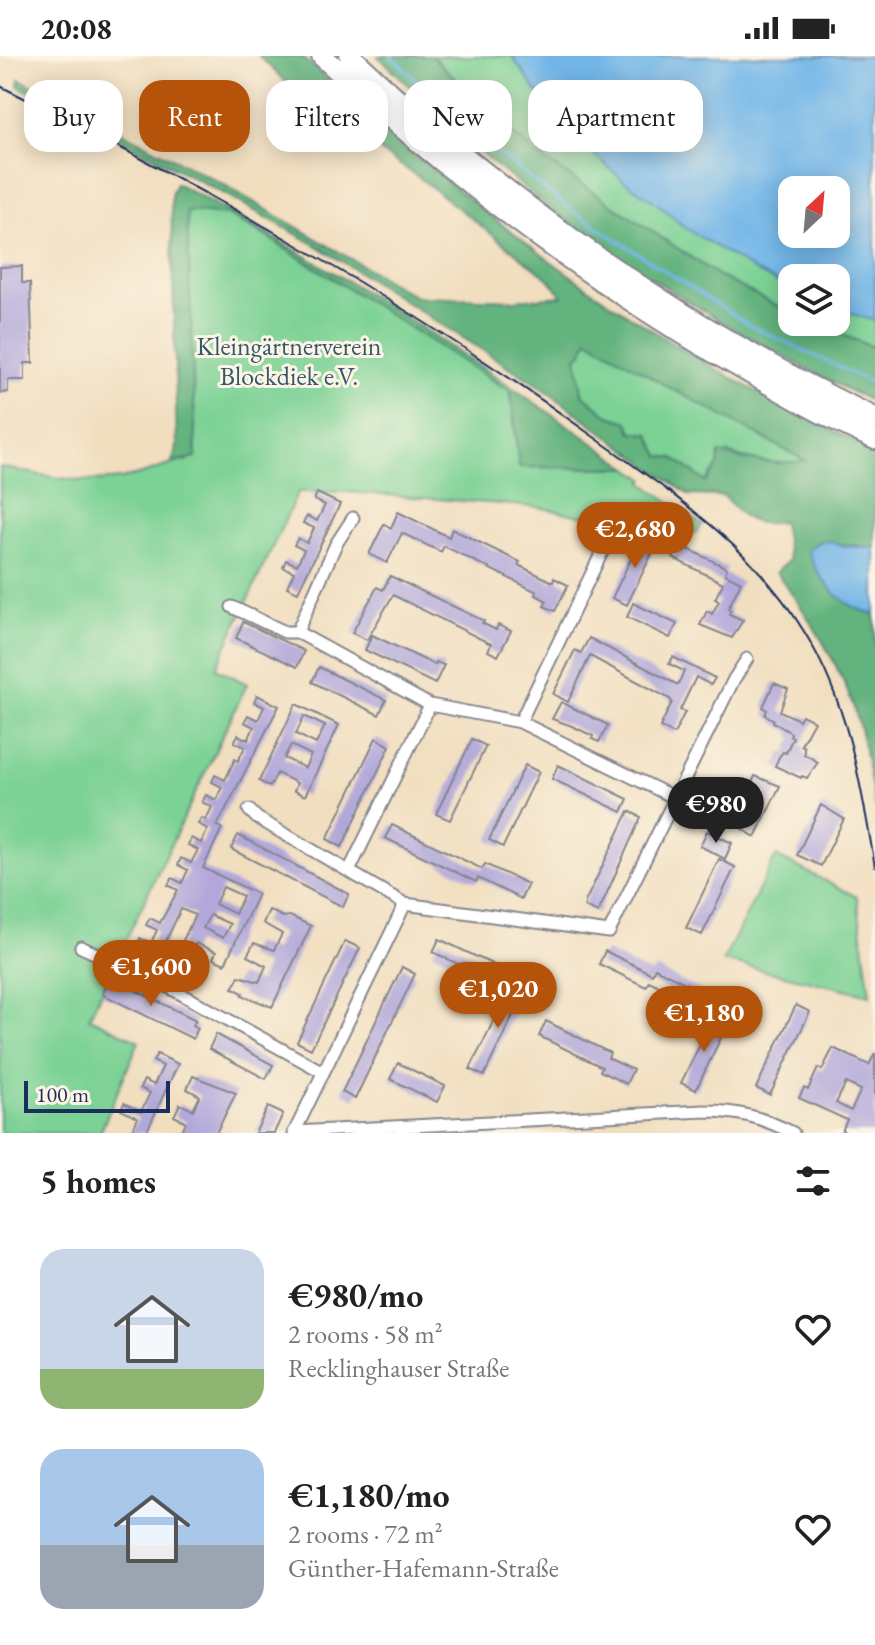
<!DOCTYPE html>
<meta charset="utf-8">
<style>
body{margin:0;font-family:"EB Garamond",serif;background:#f2f2f2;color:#222;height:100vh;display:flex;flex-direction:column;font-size:30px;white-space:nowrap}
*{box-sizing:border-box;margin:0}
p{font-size:26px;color:#767676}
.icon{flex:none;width:44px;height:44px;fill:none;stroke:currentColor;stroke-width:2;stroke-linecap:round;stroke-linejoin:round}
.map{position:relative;height:1077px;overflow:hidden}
.panel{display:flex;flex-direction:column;background:#fff;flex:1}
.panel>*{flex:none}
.banner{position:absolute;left:24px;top:24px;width:828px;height:72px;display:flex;gap:16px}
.needle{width:52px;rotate:26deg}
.fabs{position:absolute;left:778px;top:120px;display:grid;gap:16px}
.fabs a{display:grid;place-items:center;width:72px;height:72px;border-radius:16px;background:#fff;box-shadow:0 4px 20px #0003;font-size:40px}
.scale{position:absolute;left:24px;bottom:20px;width:146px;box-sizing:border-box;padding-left:8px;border:4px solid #1b2f5e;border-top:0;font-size:22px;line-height:28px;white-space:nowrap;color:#1b2f5e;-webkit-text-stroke:6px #fcf5e5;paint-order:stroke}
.price{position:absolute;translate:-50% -68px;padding:0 18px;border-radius:28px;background:#b45309;color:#fff;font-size:26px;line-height:52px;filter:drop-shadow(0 2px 4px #0008)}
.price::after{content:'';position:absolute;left:50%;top:48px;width:24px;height:18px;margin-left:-12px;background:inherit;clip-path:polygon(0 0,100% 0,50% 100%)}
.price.selected{background:#222;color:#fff}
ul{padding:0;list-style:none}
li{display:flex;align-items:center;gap:24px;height:200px;padding:0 40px}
li span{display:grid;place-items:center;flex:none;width:224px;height:160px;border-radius:24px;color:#555}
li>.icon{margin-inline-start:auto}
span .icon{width:96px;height:96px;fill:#fffc;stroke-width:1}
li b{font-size:34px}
h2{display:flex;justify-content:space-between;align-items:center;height:96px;padding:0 40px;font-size:34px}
.pill{padding:0 28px;border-radius:24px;background:#fff;box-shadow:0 4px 20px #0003;font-size:28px;line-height:72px}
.pill.selected{background:#b45309;color:#fff}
.status{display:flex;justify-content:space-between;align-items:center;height:56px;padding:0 40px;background:#fff;direction:ltr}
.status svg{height:22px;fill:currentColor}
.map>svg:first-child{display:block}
</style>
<div class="status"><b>20:08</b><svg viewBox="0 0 49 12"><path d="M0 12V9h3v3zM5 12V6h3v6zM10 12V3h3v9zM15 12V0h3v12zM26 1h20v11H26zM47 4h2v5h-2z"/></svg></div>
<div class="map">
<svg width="875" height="1077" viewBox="0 0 875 1077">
<rect width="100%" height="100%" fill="#fcf5e5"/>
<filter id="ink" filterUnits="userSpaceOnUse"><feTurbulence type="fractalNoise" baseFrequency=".0125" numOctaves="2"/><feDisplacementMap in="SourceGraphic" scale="16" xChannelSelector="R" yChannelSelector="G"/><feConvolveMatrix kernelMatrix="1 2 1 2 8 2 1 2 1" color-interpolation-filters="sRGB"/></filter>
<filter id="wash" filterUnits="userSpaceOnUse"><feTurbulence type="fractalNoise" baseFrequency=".006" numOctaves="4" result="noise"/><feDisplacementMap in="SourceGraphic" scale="32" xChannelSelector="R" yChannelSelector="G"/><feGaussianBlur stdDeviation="1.8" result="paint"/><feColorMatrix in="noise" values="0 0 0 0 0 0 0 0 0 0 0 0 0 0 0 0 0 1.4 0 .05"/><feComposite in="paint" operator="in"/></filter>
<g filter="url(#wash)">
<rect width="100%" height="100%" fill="#f1debf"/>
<!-- green -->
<path fill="#7bd194" stroke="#4b8079" stroke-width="2" fill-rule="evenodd" d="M432 0H875V292L810 266H836V222H792V257L722 222 542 102 500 67ZM792 134H836V178H792Z
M186 155 228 159 253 172 511 336 519 411 629 412 645 423 643 427 702 469 696 477 654 474 537 451 347 436H298L216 612 247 628 89 962 139 985 100 1077H0V411C44 419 86 431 130 421 153 416 173 406 196 402Z
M587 282 665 329 808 406C781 407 754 408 728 397L706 426 692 415 660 400 649 378 632 376 628 366 609 360 582 338 577 301 582 297Z
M776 800 857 841 870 939 723 905Z"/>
<!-- forest -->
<path fill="#64b37e" stroke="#40716e" stroke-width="2" fill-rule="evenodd" d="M259 0H301C415 102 535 202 666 283 733 325 804 361 875 395V492L818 486 812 505C830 527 844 553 875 558V751C870 721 865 690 857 661 841 609 808 559 776 516L789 504 783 466C751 471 745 464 724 440L689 439 541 331 314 188 223 137 18 30 19 23 221 127 416 241 515 244 562 240 549 223 421 123 302 42ZM588 283 665 329 806 405 777 407 742 403 719 397 718 410 706 426 674 402 660 400 649 378 632 376 628 366 609 360 582 338 577 301 582 297Z
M378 0H432L500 67 542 102 722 222 792 257V266H810L875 292V347C742 284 593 192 480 96 445 66 413 32 378 0Z
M176 127C336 212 481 308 629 412L519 411 511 336 253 172 228 159 187 155 196 402 172 406 177 391 171 139Z"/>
<!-- water -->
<path fill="#72b6e8" stroke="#4672a3" stroke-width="2" fill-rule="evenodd" d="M512 0H875V265L836 253V222H792V234L757 216 684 171 659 149 624 125 561 69 551 50 537 36ZM792 134H836V178H792Z
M830 485 844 490 875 492V558C844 553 817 524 808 494L818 486Z"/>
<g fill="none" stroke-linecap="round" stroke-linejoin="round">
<!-- stream -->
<path stroke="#72b6e8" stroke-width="3" d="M391 0 468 74 574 156 749 269 875 328"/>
</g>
<g id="blocks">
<!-- building -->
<path fill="#b1a7da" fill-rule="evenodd" d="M22 210V227H30L33 307H25V324H8V336L0 337V211Z
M317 437 340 448 298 536 287 531 294 516 283 511 286 504 297 509 304 494 294 489 298 482 307 487 314 472 303 467 307 460 317 465 325 449 314 444Z
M398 456 449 481 452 473 520 506 518 509 553 526 554 522 568 529 555 555 544 550 547 545 536 539 537 536 444 490 441 496 402 477 387 507 369 498 384 468 391 472Z
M643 478 658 485 627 549 612 542Z
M680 489 727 512 725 518 741 526 728 553 731 554 729 558 743 564 732 582 700 569 707 555 712 558 719 545 715 543 723 527 673 502Z
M390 520 484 565 482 567 496 574 498 569 511 575 498 600 488 595 491 588 393 539 367 584 352 577 377 531 383 534Z
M633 547 677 568 670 582 627 561Z
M243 566 304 595 297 611 236 582Z
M372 579 435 609 436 606 444 609 435 628 365 594Z
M589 582 678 629 684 615 669 608 673 601 715 622 711 629 696 621 680 654 685 656 674 678 660 671 672 646 670 643 590 600 568 646 553 638 575 594 581 597Z
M319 611 386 644 379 659 312 626Z
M774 627 788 633 780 655 799 664 802 659 814 665 801 689 804 691V698L818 706 807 722 802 720 801 722 775 710 779 701 783 696 786 697 793 681 790 680 791 677 773 666 774 664 765 659 767 654 763 651Z
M257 639 279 650 217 770 222 772 203 812 258 838 225 908 213 903 216 896 196 887 189 901 178 895 195 859 181 853 152 914 140 909 147 894 137 889 140 882 151 887 157 874 146 869 150 862 160 867 178 834 168 829 172 822 182 827 188 814 178 809 181 802 191 807 198 794 188 789 191 782 201 787 208 773 198 768 201 762 206 764 212 751 202 746 206 739 216 744 222 731 212 726 215 719 225 724 235 703 238 705 245 691 234 686 238 679 248 684 254 671 244 666 248 659 258 664 264 651 254 646ZM223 831 243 840 235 858 215 848ZM210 859 230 868 223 882 203 872Z
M561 646 608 669 599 686 592 683 593 680 572 670 552 663Z
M296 648 339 669 305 740 294 735 297 727 277 717 270 731 259 725ZM304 660 325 670 316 688 296 678ZM291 689 311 699 305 712 284 702Z
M376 682 390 690 342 791 327 783Z
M472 683 486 690 450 764 436 758Z
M525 709 539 716 503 791 489 784Z
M558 709 628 743 622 756 552 723Z
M755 720 780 730 755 781 733 767Z
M821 749 844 763 821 810 797 799Z
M629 755 641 761 598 857 585 851V846Z
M392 769 482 813 485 808 528 828 521 843 478 822 476 826 385 782Z
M707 775 732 787 725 803 700 790Z
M238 779 349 838 343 851 231 793Z
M719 803 735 811 702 879 686 872Z
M269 854 283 861 290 860 311 870 272 951 242 939 243 937 233 932 239 920 259 926 266 910 247 900 254 887 274 894 282 878 263 867Z
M439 883 511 917 504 930 433 896Z
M345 885 360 892 311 993 297 986Z
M605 895 652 918 655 912 726 947 720 959 649 925 646 931 599 908Z
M402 911 415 918 355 1043 342 1036Z
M110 922 196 964 193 969 198 972 193 983 102 938Z
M512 927 525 934 484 1020 470 1013Z
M796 949 810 956 770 1039 756 1032Z
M713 962 727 969 696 1034 681 1027Z
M546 965 610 997 608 1002 633 1014 626 1028 600 1015 602 1011 539 980Z
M216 978 273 1009 266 1023 209 993Z
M833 992 869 1009 875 997V1077H847L842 1075 847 1064 799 1042 804 1032 808 1034 818 1012 822 1014ZM846 1027 861 1034 851 1055 836 1047Z
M157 998 178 1008 146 1077H131L138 1062 121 1054 124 1047 141 1056 150 1037 140 1032 144 1024 154 1029 163 1010 153 1005Z
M398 1007 445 1030 437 1046 390 1023Z
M193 1020 236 1037 216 1077H181L186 1066 174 1060 180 1048 193 1054 200 1040 187 1033Z
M268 1051 283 1058 274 1077H255Z"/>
</g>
</g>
<g filter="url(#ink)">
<use href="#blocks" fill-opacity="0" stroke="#86868e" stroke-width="2"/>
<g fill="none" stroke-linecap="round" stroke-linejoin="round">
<defs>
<path id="street" d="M232 551 285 576H297L430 649 520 666 675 742
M297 576 336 488 353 462
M520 666 606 488 617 483
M249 754 257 762 405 848 609 876 734 623 747 603
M349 815 430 649
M81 891 165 929 323 1016
M294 1076 703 1055C740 1055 761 1061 793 1077
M294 1077 405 848"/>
<path id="highway" d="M322 0C454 123 599 233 757 321 795 343 835 365 875 383
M350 0C504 145 683 272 875 362"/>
</defs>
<!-- street casing -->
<use href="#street" stroke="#86868e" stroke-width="15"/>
<!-- highway casing -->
<use href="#highway" stroke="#86868e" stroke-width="24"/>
<!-- street -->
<use href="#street" stroke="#fff" stroke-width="11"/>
<!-- highway -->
<use href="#highway" stroke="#fff" stroke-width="20"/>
<!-- tram -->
<path stroke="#1b2f5e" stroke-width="2" d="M0 30C207 133 407 246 594 381 673 438 754 492 805 577 849 649 861 729 875 811"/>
</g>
</g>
<g text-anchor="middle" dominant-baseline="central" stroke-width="6" stroke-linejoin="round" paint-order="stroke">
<!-- park labels -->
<g font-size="26" fill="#33586c" stroke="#fcf5e5">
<text x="289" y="290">Kleingärtnerverein<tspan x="289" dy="30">Blockdiek e.V.</tspan></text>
</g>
</g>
</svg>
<div class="fabs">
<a><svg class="needle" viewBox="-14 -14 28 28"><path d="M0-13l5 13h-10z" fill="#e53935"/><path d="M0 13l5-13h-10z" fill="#767676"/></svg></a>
<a><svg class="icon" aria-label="layers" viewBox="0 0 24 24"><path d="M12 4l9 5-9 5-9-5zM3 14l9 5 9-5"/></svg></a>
</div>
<div class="scale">100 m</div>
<b class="price" style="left:635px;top:514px">€2,680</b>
<b class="price selected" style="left:716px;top:789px">€980</b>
<b class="price" style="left:151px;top:952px">€1,600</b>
<b class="price" style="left:498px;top:974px">€1,020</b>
<b class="price" style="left:704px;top:998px">€1,180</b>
<div class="banner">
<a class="pill">Buy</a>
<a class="pill selected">Rent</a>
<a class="pill">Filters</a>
<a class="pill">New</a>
<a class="pill">Apartment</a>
</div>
</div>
<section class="panel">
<h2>5 homes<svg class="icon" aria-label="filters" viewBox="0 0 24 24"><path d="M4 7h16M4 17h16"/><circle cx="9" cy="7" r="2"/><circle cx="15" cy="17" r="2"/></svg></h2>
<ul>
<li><span style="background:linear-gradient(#c9d6e8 75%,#8fb573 0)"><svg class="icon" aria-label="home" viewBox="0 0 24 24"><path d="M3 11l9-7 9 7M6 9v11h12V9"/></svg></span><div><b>€980/mo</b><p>2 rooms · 58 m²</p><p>Recklinghauser Straße</p></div><svg class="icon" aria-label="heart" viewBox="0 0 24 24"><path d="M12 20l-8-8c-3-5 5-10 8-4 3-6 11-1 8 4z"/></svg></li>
<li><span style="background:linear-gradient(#a9c7e8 60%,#9aa5b1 0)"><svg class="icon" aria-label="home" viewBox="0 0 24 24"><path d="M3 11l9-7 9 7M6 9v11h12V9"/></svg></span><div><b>€1,180/mo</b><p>2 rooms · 72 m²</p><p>Günther-Hafemann-Straße</p></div><svg class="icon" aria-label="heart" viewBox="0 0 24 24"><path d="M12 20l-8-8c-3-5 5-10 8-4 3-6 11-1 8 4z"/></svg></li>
</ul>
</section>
